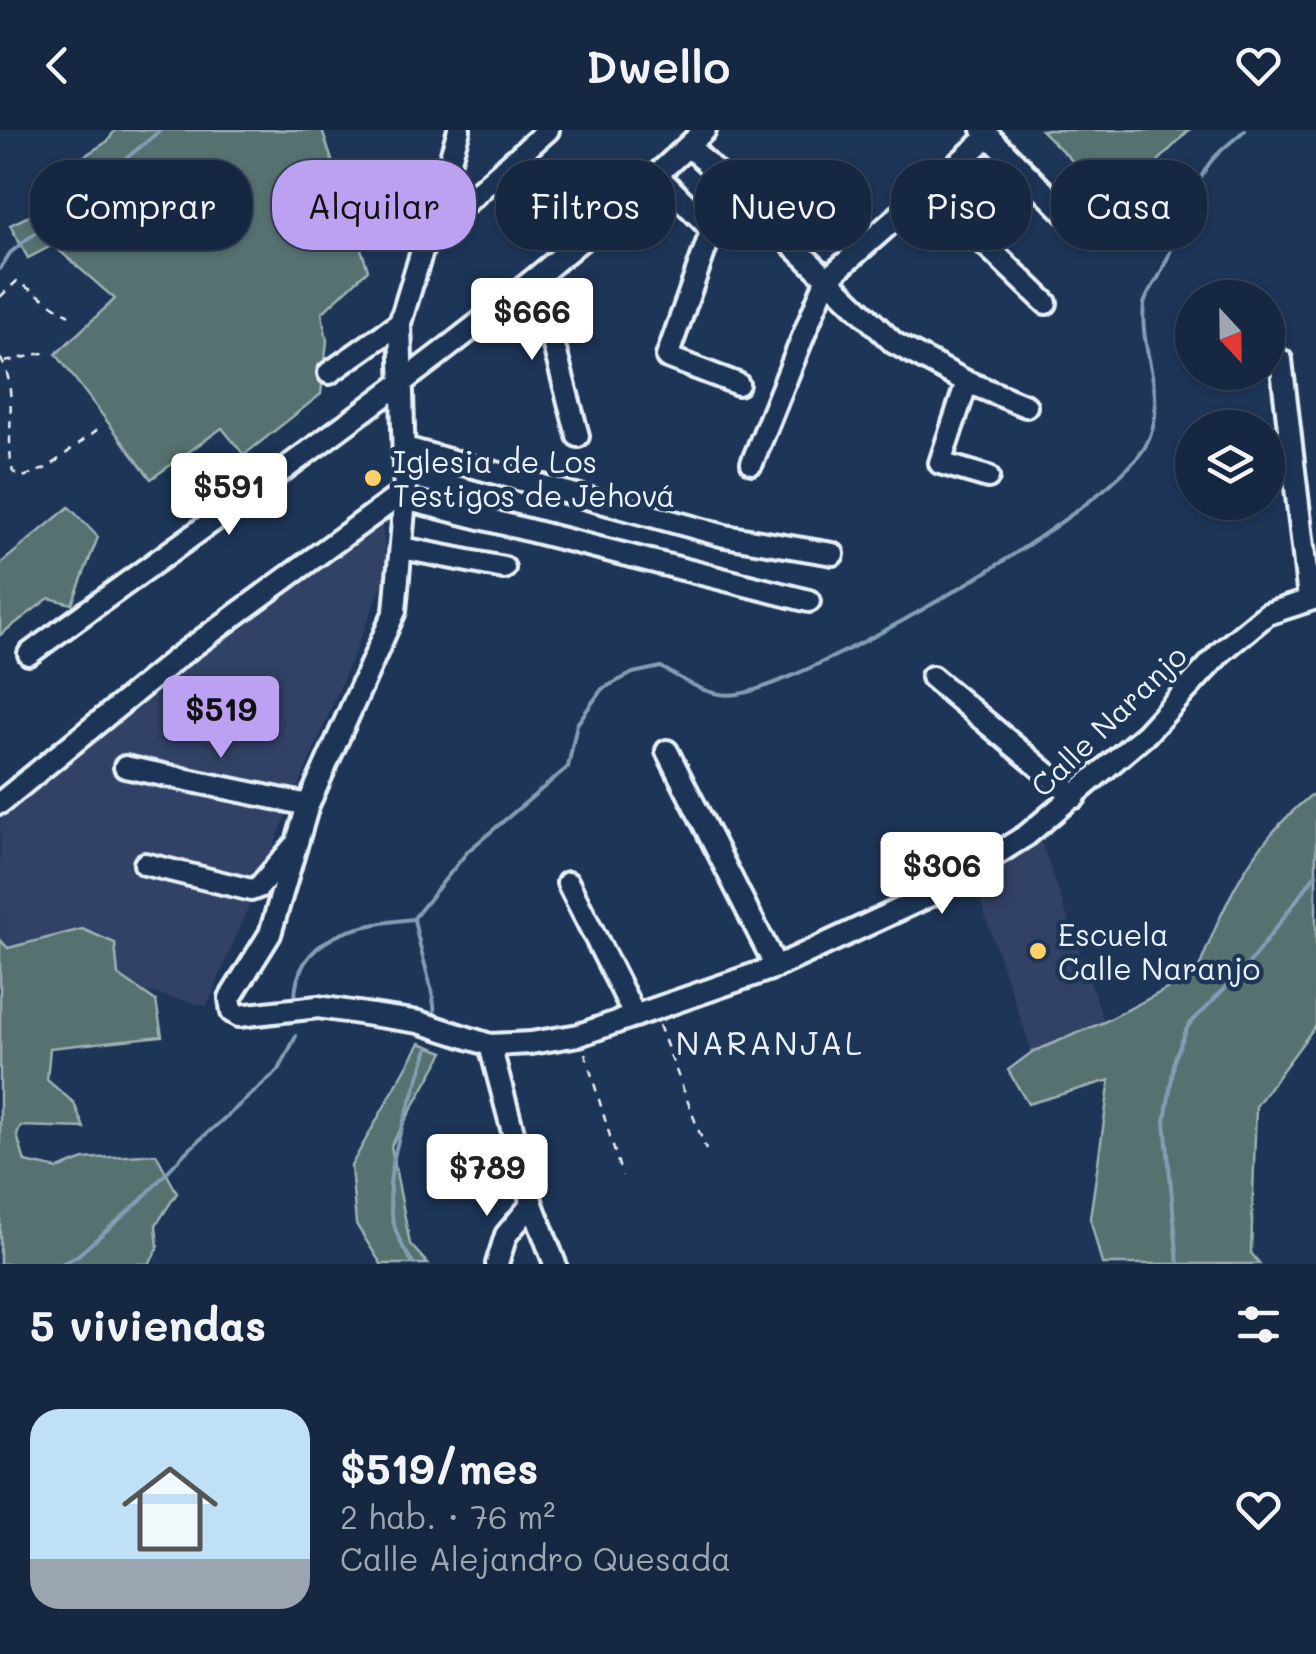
<!DOCTYPE html>
<html lang="es">
<meta charset="utf-8">
<style>
body{margin:0;font-family:Mali,sans-serif;background:#1f3048;color:#f1f3f6;height:100vh;display:flex;flex-direction:column;font-size:38px;white-space:nowrap}
*{box-sizing:border-box;margin:0}
p{font-size:32px;color:#9ea6b1}
.icon{flex:none;width:55px;height:55px;fill:none;stroke:currentColor;stroke-width:2;stroke-linecap:round;stroke-linejoin:round}
.map{position:relative;height:1134px;overflow:hidden}
.details{display:flex;flex-direction:column;background:#162841;flex:1}
.details>*{flex:none}
.banner{position:absolute;left:30px;top:30px;width:1258px;height:90px;display:flex;gap:20px}
.needle{width:65px;rotate:158deg}
.controls{position:absolute;left:1175px;top:150px;display:grid;gap:20px}
.controls a{display:grid;place-items:center;width:110px;height:110px;border-radius:50%;background:#162841;box-shadow:0 2px 8px #0004,0 0 0 2px #35445a;font-size:50px}
.price{position:absolute;translate:-50% -85px;padding:0 22px;border-radius:10px;background:#fff;color:#222;font-size:32px;line-height:65px;filter:drop-shadow(0 2px 5px #0008)}
.price::after{content:'';position:absolute;left:50%;top:60px;width:30px;height:22px;margin-left:-15px;background:inherit;clip-path:polygon(0 0,100% 0,50% 100%)}
.price.on{background:#bca0f2;color:#111}
ul{padding:0;list-style:none}
li{display:flex;align-items:center;gap:30px;height:250px;padding:0 30px}
li+li{border-top:2px solid #35445a}
li span{display:grid;place-items:center;flex:none;width:280px;height:200px;border-radius:30px;color:#555}
li>.icon{margin-inline-start:auto}
span .icon{width:120px;height:120px;fill:#fffc;stroke-width:1}
li b{font-size:42px}
h2{display:flex;justify-content:space-between;align-items:center;height:120px;padding:0 30px;font-size:42px}
.pill{padding:0 35px;border-radius:40px;background:#162841;box-shadow:0 2px 8px #0004,0 0 0 2px #35445a;font-size:35px;line-height:90px}
.pill.on{background:#bca0f2;color:#111}
header{display:flex;justify-content:space-between;align-items:center;height:130px;padding:0 30px;background:#162841;font-size:45px;font-weight:600}
.map>svg:first-child{display:block}
</style>
<header><svg class="icon" aria-label="back" viewBox="0 0 24 24"><path d="M15 5l-7 7 7 7"/></svg>Dwello<svg class="icon" aria-label="heart" viewBox="0 0 24 24"><path d="M12 20l-8-8c-3-5 5-10 8-4 3-6 11-1 8 4z"/></svg></header>
<div class="map">
<svg width="1316" height="1134" viewBox="0 0 1316 1134">
<rect width="100%" height="100%" fill="#1d3557"/>
<filter id="ink" filterUnits="userSpaceOnUse"><feTurbulence type="fractalNoise" baseFrequency=".01" numOctaves="2"/><feDisplacementMap in="SourceGraphic" scale="20" xChannelSelector="R" yChannelSelector="G"/><feConvolveMatrix kernelMatrix="1 2 1 2 8 2 1 2 1" color-interpolation-filters="sRGB"/></filter>
<g filter="url(#ink)">
<!-- built -->
<path fill="#304366" d="M382 394 387 444 207 876 0 827V663Z
M1041 711 1104 892 1032 922 973 750Z"/>
<!-- green -->
<path fill="#55716f" stroke="#9eb1b4" stroke-width="2.5" d="M115 0H322L368 140 322 183 327 211 321 264 244 325 222 298 151 349 56 224 115 169 53 115 28 128 10 95 68 67 67 37 108 11Z
M1041 0H1189L1116 74Z
M69 377 98 407 72 474 49 468 0 505V434Z
M1311 665 1316 667V895L1256 976 1251 1123 1260 1134H1102L1090 1088 1110 950 1028 974 1008 940 1032 922 1104 892 1197 843C1226 770 1249 716 1311 665Z
M82 799 115 813 118 845 156 871 162 906 50 918 47 950 74 973 84 998 21 996 17 1005 25 1032 58 1039 84 1029 156 1024 177 1063 156 1095 158 1118 149 1134H0V810L8 818Z
M420 913 444 922 391 1016 410 1114 428 1134H381L356 1094 351 1036Z"/>
<g fill="none" stroke-linecap="round" stroke-linejoin="round">
<!-- stream -->
<path stroke="#829eb4" stroke-width="4" d="M0 139 10 123 161 0
M295 873C293 805 360 794 413 789
M434 888C438 870 417 814 414 788L468 721 568 637 577 594 602 559 633 543 661 537C684 550 710 569 738 564 815 551 1107 382 1145 317 1172 270 1138 223 1144 175 1145 167 1153 156 1158 148 1177 113 1186 70 1207 37 1215 23 1233 11 1245 0
M61 1134 77 1126 139 1072 186 1022 279 940 296 906
M414 1134C361 1066 409 989 428 918
M1178 1134 1165 991 1175 928 1188 896 1251 831 1316 744"/>
<defs>
<path id="minor" d="M459 0 400 193 405 369 395 481 308 675 270 804 230 868 232 882 239 886 318 877 419 892 490 915 531 913 579 905 776 837 933 764 1027 705 1146 604 1221 522 1267 484 1316 468
M983 0 1082 100
M689 16 894 213 967 252 1026 276
M658 46 708 96 710 105 667 227 738 254
M930 61 1046 173
M427 107 548 0
M536 148 578 306
M1281 230 1309 468
M329 243 400 193
M967 252 940 333 988 347
M405 318 725 406 833 424
M752 333 826 150 989 6
M405 369 809 471
M402 418 504 438
M29 524C258 356 498 196 705 0
M932 547 1075 667
M667 621 776 837
M125 637 308 675
M0 673 177 528 404 362
M145 734 251 760 259 757 293 717
M568 753 635 886
M490 915 532 1074 555 1134
M497 1134 506 1105 532 1074"/>
</defs>
<!-- minor casing -->
<use href="#minor" stroke="#e8f1f8" stroke-width="28"/>
<!-- path -->
<path stroke="#e8f1f8" stroke-width="2.5" stroke-dasharray="8 8" stroke-linecap="butt" d="M0 167 17 151 69 185
M0 228C20 258 4 308 13 342L23 347 47 338 98 299
M5 232 51 221
M659 895 706 1020
M585 923 622 1046"/>
<!-- minor -->
<use href="#minor" stroke="#1d3557" stroke-width="20"/>
</g>
</g>
<!-- markers -->
<g fill="#ffd166" stroke="#1d3557" stroke-width="4">
<circle cx="373" cy="348" r="10"/>
<circle cx="1038" cy="821" r="10"/>
</g>
<g text-anchor="middle" dominant-baseline="central" stroke-width="9" stroke-linejoin="round" paint-order="stroke">
<!-- poi labels -->
<g font-size="30" fill="#e8f1f8" stroke="#1d3557" text-anchor="start">
<text x="393" y="331">Iglesia de Los<tspan x="393" dy="34">Testigos de Jehová</tspan></text>
<text x="1058" y="804">Escuela<tspan x="1058" dy="34">Calle Naranjo</tspan></text>
</g>
<!-- street labels -->
<g font-size="30" fill="#e8f1f8" stroke="#1d3557">
<text transform="translate(1108 590) rotate(-44)">Calle Naranjo</text>
</g>
<!-- neighbourhood labels -->
<g font-size="32" letter-spacing="2.5" fill="#e8f1f8" stroke="#1d3557">
<text x="770" y="912">NARANJAL</text>
</g>
</g>
</svg>
<div class="controls">
<a><svg class="needle" viewBox="-14 -14 28 28"><path d="M0-13l5 13h-10z" fill="#e53935"/><path d="M0 13l5-13h-10z" fill="#9ea6b1"/></svg></a>
<a><svg class="icon" aria-label="layers" viewBox="0 0 24 24"><path d="M12 4l9 5-9 5-9-5zM3 14l9 5 9-5"/></svg></a>
</div>
<b class="price" style="left:532px;top:233px">$666</b>
<b class="price" style="left:229px;top:408px">$591</b>
<b class="price on" style="left:221px;top:631px">$519</b>
<b class="price" style="left:942px;top:787px">$306</b>
<b class="price" style="left:487px;top:1089px">$789</b>
<div class="banner">
<a class="pill">Comprar</a>
<a class="pill on">Alquilar</a>
<a class="pill">Filtros</a>
<a class="pill">Nuevo</a>
<a class="pill">Piso</a>
<a class="pill">Casa</a>
</div>
</div>
<section class="details">
<h2>5 viviendas<svg class="icon" aria-label="filters" viewBox="0 0 24 24"><path d="M4 7h16M4 17h16"/><circle cx="9" cy="7" r="2"/><circle cx="15" cy="17" r="2"/></svg></h2>
<ul>
<li><span style="background:linear-gradient(#bfe0f5 75%,#9aa5b1 0)"><svg class="icon" aria-label="home" viewBox="0 0 24 24"><path d="M3 11l9-7 9 7M6 9v11h12V9"/></svg></span><div><b>$519/mes</b><p>2 hab. · 76 m²</p><p>Calle Alejandro Quesada</p></div><svg class="icon" aria-label="heart" viewBox="0 0 24 24"><path d="M12 20l-8-8c-3-5 5-10 8-4 3-6 11-1 8 4z"/></svg></li>
</ul>
</section>
